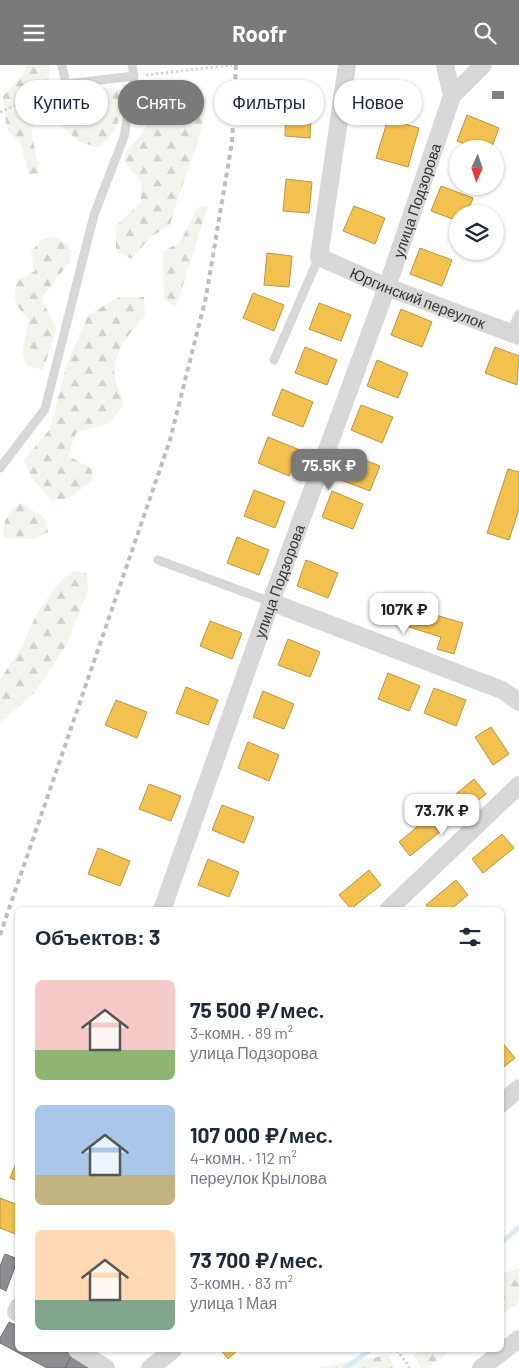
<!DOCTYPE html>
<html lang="ru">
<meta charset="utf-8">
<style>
body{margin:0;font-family:Barlow,sans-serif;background:#f2f2f3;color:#1f2937;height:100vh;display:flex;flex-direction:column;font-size:19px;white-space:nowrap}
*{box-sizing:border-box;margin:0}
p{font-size:16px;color:#747a83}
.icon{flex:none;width:28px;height:28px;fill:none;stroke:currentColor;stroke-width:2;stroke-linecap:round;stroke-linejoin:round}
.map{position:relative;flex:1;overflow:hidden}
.panel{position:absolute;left:15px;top:842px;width:489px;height:445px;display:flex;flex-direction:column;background:#fff;border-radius:8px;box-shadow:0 1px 4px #0004}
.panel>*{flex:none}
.guide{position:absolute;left:15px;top:15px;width:490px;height:45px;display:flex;gap:10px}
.needle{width:32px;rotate:183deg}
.buttons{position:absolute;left:449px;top:75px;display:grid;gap:10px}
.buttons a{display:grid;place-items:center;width:55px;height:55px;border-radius:50%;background:#fff;box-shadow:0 1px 4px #0004;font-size:25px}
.price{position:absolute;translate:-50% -42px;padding:0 11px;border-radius:10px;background:#fff;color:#222;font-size:16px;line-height:32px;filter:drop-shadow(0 1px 2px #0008)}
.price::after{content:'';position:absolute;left:50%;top:30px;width:15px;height:11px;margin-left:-8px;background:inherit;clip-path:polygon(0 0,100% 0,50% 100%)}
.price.current{background:#7a7a7a;color:#fff}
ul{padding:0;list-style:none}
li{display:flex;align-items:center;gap:15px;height:125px;padding:0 20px}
li span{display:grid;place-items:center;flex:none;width:140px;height:100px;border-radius:8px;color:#555}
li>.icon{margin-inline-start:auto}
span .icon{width:60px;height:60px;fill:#fffc;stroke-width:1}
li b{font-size:21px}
h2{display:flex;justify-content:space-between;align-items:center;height:60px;padding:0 20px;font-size:21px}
.pill{padding:0 18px;border-radius:22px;background:#fff;box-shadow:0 1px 4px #0004;font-size:18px;line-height:45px}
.pill.current{background:#7a7a7a;color:#fff}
header{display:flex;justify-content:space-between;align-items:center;height:65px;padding:0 20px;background:#7a7a7a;color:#fff;font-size:22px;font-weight:700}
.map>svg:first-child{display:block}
</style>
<header><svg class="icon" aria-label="menu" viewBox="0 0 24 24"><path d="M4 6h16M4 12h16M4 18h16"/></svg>Roofr<svg class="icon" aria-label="search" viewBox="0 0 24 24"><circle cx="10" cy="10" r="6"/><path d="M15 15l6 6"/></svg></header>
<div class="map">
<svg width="519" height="1303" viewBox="0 0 519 1303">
<defs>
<pattern id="forest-firs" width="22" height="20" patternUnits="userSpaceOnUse" patternTransform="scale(1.25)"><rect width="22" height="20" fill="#f1f5ed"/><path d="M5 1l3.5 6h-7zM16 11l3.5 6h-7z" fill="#cfd2cc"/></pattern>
</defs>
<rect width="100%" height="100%" fill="#fff"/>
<!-- forest -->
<path fill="url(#forest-firs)" d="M26 0H50L46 41 34 47 32 69 39 108 29 109 20 78 9 67 6 59 3 31 24 8Z
M176 18 197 21 207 35C201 79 181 118 170 160L151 172 131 194 116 186V161L141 137V116L124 97 127 85 141 70 153 48 150 31 160 20Z
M96 23H116L123 26C122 54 119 64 98 83L78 76 61 60V47L73 36Z
M208 141 176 242 164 235 163 187 180 177 198 142Z
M54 171 69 180 71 195 41 234 57 263 43 305 26 300 22 287 29 255C16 241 12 235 17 216L35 206 31 187 41 175Z
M119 232H144L145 250C132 266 110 289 115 312 116 321 121 330 124 338L110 358 76 368 68 391 92 404V416L69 433 51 435 31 412 24 395 50 364 66 302 88 250Z
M21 438 46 454 48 467 33 474 4 473C1 456 8 448 21 438Z
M75 506 87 508 88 525 67 579 35 627 0 658V615L22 581 37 548 61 515Z
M519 1203V1237L501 1250V1209Z
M421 1285H452L426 1303H421L414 1290Z
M388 1290 395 1303H316Z"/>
<!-- homes -->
<path fill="#f2c14e" stroke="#b99646" d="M286 47 311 49 310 73 285 71Z
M467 50 499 63 491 84H477L457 76Z
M388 54 419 63 408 102 376 93Z
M286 114 312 117 309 148 283 146Z
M441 121 473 133 467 149H458V156L431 146Z
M354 141 385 153 375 179 343 166Z
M420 183 452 195 442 221 410 209Z
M267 188 292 191 289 222 264 220Z
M253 228 284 240 274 266 243 253Z
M319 238 351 250 341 276 309 264Z
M401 244 432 257 422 282 391 270Z
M305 282 337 295 327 320 295 308Z
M495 282 519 291 517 320 485 308Z
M377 295 408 308 398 333 367 321Z
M282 324 313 337 303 362 272 350Z
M361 340 393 352 382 378 351 365Z
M268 372 300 385 289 411 258 398Z
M348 388 380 401 370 426 338 414Z
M508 404 519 407V444L509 475 487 468Z
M254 425 285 437 275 463 244 451Z
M332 426 363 439 353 464 322 452Z
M237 472 269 485 259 510 227 498Z
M306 495 338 508 328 533 297 521Z
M405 541 463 558 454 589 437 584 441 572 399 559Z
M210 556 242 568 232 594 200 581Z
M288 574 320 587 310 612 278 600Z
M388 608 420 621 409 646 378 634Z
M186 622 218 635 208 660 176 648Z
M434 623 466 635 456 661 424 648Z
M263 626 294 639 284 664 253 652Z
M116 635 147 647 137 673 105 660Z
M491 662 509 689 493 700 475 672Z
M248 677 279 690 269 716 238 703Z
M474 714 486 729 456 754 444 739Z
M149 719 181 731 171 756 139 744Z
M222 740 254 752 244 778 212 765Z
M429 752 441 766 410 791 399 777Z
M502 769 514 783 483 808 472 794Z
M98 783 130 796 120 821 88 809Z
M208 794 239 807 229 832 198 820Z
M369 805 381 820 351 844 339 830Z
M456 815 468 830 450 845H430L426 840Z
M501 976 515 993 501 1004Z
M18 1093V1116L10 1113Z
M0 1133 18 1140V1170L0 1163Z
M221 1285H238L228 1294Z"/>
<!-- industry -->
<path fill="#8d8d92" stroke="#727276" d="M5 1189 18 1194 6 1226 0 1223V1201Z
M9 1257 18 1261V1285H63L72 1290 65 1303H47L0 1278V1273Z
M71 1292 92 1303H65Z"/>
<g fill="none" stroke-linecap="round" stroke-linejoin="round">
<!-- stream -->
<path stroke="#ddebf3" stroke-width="5" d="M501 1178 519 1162
M345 1303 370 1285"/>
</g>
<!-- building -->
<path fill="#818181" d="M492 26H504V34H492Z"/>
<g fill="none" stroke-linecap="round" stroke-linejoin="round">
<!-- path -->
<path stroke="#d6d6d6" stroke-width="3" stroke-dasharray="2.5 2.5" stroke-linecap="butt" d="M146 10 232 0
M0 47 56 23
M397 1285 410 1303"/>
<!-- lane -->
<path stroke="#d7d7d7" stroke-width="9" d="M62 0 66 19 134 11
M510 268 519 249
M274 295 319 192
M0 403 45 344 94 150 124 72 134 11 132 0
M158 495 271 537"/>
<!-- street -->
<g stroke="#d7d7d7" stroke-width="18">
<path id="s1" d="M347 0 319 192 387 222 519 271"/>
<path d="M445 0 452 31"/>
<path d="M271 537 502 625 519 637"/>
<path id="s2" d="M162 845 271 537 387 222 452 31 483 0"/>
<path d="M388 845 519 720"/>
<path d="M501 1039 519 1023"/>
<path d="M18 1242 16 1247 18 1248"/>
<path d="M77 1285 106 1303"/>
<path d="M150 1303 173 1285"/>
<path d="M481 1303 519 1274"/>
</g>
<!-- rail -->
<path stroke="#bebebe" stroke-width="4" stroke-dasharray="5 4" stroke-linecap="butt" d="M0 870 170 375 206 232 232 77 236 0"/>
</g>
<g text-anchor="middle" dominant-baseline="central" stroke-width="5" stroke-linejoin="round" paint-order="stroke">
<!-- street labels -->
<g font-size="15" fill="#333" stroke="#fff">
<text stroke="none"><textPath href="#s2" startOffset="754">улица Подзорова</textPath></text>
<text stroke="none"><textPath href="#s1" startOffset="301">Юргинский переулок</textPath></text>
<text stroke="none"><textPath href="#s2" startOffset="349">улица Подзорова</textPath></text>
</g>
</g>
</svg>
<div class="buttons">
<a><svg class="needle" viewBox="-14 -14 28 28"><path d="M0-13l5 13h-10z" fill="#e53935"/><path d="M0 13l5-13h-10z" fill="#747a83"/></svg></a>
<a><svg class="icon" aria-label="layers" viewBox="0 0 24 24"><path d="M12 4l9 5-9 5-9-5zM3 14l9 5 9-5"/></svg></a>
</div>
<b class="price current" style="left:329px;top:426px">75.5K ₽</b>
<b class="price" style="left:404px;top:570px">107K ₽</b>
<b class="price" style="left:442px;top:771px">73.7K ₽</b>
<div class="guide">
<a class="pill">Купить</a>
<a class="pill current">Снять</a>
<a class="pill">Фильтры</a>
<a class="pill">Новое</a>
</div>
<section class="panel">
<h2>Объектов: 3<svg class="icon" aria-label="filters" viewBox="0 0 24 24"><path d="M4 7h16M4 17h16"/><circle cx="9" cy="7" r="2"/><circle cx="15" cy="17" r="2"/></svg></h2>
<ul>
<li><span style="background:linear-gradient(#f6c9c9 70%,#8fb573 0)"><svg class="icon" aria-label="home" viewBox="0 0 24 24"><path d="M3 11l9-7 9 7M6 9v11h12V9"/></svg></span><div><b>75 500 ₽/мес.</b><p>3-комн. · 89 m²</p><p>улица Подзорова</p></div></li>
<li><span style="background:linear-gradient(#a9c7e8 70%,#c2b280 0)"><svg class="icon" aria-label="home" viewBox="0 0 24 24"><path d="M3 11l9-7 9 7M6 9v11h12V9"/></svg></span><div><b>107 000 ₽/мес.</b><p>4-комн. · 112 m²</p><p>переулок Крылова</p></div></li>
<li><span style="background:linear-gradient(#ffd9b3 70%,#7fa58c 0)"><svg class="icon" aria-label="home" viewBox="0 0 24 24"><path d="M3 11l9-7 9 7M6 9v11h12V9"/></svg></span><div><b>73 700 ₽/мес.</b><p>3-комн. · 83 m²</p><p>улица 1 Мая</p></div></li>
</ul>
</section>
</div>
